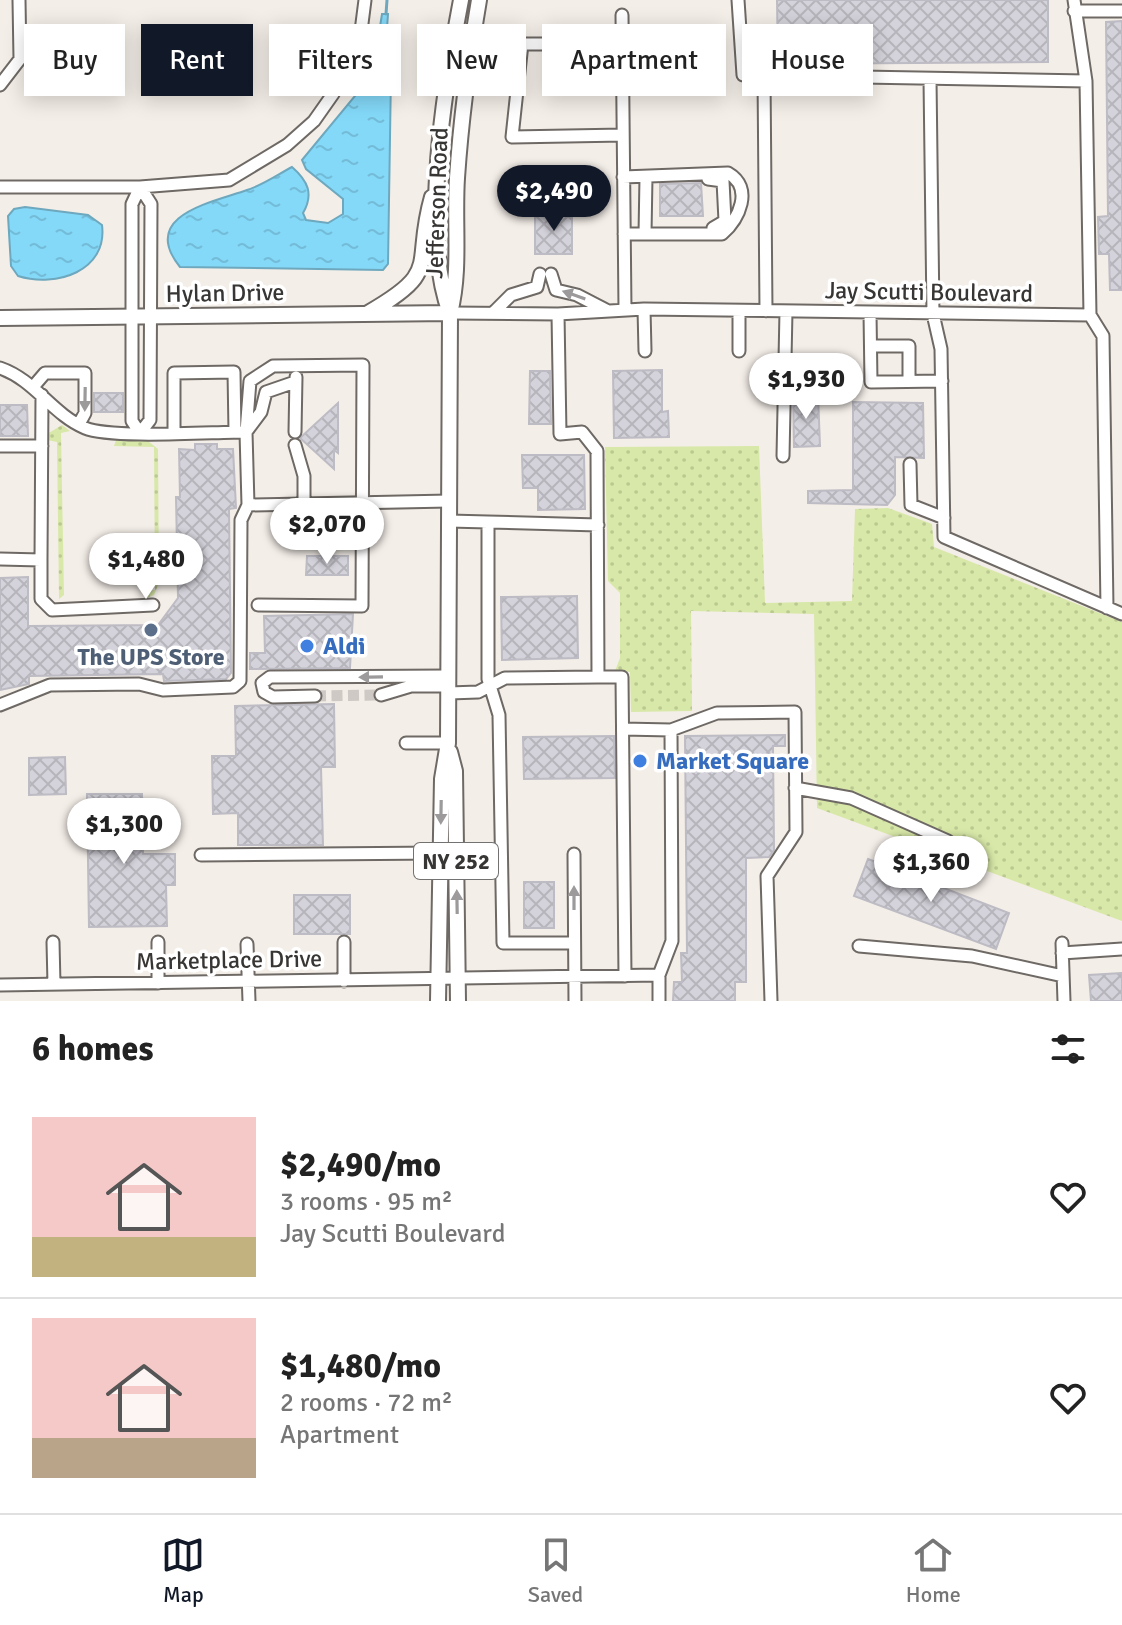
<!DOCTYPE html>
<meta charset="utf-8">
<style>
body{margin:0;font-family:Signika,sans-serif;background:#f6f6f6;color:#222;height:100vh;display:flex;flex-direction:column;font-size:30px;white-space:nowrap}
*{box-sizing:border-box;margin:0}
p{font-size:26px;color:#767676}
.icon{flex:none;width:44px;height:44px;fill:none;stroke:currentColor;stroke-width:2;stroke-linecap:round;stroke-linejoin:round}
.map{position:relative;height:1001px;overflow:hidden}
.panel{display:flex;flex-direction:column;background:#fff;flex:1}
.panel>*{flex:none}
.hud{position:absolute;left:24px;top:24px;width:1074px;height:72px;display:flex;gap:16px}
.price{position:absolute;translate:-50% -68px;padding:0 18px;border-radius:28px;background:#fff;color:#222;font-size:26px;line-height:52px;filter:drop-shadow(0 2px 4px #0008)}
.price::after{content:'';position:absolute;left:50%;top:48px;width:24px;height:18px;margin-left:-12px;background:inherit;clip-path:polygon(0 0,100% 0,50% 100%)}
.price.current{background:#111827;color:#fff}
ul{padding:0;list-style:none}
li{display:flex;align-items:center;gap:24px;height:200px;padding:0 32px}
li+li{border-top:2px solid #e0e0e0}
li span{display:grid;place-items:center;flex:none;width:224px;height:160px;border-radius:0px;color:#555}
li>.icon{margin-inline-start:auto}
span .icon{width:96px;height:96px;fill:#fffc;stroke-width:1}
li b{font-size:34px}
h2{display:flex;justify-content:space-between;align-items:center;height:96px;padding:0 32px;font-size:34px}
.chip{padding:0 28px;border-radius:0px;background:#fff;box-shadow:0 4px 20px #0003;font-size:28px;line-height:72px}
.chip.current{background:#111827;color:#fff}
.dock{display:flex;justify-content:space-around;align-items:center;height:112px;border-top:2px solid #e0e0e0;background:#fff;font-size:22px;color:#767676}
.dock a{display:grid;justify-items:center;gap:4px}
.dock .current{color:#111827}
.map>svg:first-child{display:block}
</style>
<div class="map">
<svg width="1122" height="1001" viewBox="0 0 1122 1001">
<defs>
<pattern id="grass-dots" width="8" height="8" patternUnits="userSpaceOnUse" patternTransform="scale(2)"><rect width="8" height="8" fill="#d8e8a8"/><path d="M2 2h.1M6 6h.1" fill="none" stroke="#bac891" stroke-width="1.8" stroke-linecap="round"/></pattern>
<pattern id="water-ripples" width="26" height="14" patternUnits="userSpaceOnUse" patternTransform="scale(2)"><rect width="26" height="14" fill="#84d9f9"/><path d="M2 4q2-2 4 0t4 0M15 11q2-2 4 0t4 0" fill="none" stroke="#73bbd6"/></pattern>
<pattern id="building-cross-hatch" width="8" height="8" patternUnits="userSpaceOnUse" patternTransform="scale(2)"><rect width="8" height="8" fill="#d4d2da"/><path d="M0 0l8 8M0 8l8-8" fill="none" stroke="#b7b5bc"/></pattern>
</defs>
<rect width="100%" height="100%" fill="#f4eee8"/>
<!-- grass -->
<path fill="url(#grass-dots)" d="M62 425 70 431 61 433 64 595 59 599 57 442 47 440V434Z
M116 440 148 441 158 449 159 583 154 595 147 598 144 591 155 590 154 447 114 446Z
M759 446 765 603 852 601 855 509 888 508 932 524 934 547 1122 622V921L817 808 814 614 691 611 692 711 631 712 630 672 615 671 620 658V593L608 581 605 447Z"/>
<!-- water -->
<path fill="url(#water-ripples)" stroke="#6da8be" stroke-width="2" d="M382 14H388L385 57 391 74 388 264 383 270 180 267C138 215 214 202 247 190 263 185 277 175 292 167 308 181 314 194 303 213L306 220 328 223 343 214V199L306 169 302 160 355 96 375 58Z
M25 207 88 215 102 225C108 271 56 288 18 276L11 266 8 216 14 209Z"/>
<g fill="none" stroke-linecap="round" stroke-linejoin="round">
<!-- stream -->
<path stroke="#6da8be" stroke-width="3" d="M386 14 387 0"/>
</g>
<!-- building -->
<path fill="url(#building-cross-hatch)" stroke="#bdbbc3" stroke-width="2" d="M777 0H1048V62L778 64Z
M1122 21V290H1110L1109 254H1099L1098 217 1108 216 1106 22Z
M606 26 607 60 568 61 567 27Z
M701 183 703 216H660V184Z
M572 211V254H535V212Z
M662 370V412L668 411 669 437 614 438 613 371Z
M530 371H550L551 424H529Z
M94 393H123V412H94Z
M818 394 820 446 794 447 793 395Z
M853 402 923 403 924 458 895 457V495L887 505 808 503V491L853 490Z
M338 403V453L334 450V469L300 438Z
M0 405H27L28 436H0Z
M195 444H217V449H233L236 508 229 509 231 673 226 679 164 681 163 674 29 676V684L0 690V578L28 577V626L158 625 178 598 176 497H180L179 449 195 450Z
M522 455H584L585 509 538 510V488H523Z
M307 556H348V575H306Z
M577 596 578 658 502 660 501 597Z
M353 614 350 668 250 669V653H265L264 616Z
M334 704 335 767H321L323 845H238V813L213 814 212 756H236L235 706Z
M785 735V746H773L774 850 769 857 746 858V982H735V1001H673L674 982H682L681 953H687L685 736Z
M614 736 615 778 524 779 523 737Z
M65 757 66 794 29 795V758Z
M87 794H142L143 854H175V885H166L167 926 89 927Z
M868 859 1009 913 996 949 854 896Z
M524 882H554V928H524Z
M294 895H350V934H294Z
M1122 973V1001H1091L1089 975Z"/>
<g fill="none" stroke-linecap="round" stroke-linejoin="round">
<!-- minor-tunnel -->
<path stroke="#cec9c4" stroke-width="11" stroke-dasharray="11 5.5" stroke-linecap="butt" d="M315 696 381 695"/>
<defs>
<path id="minor" d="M738 0 743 75 1086 81
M1074 11H1122
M622 15 625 309
M622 73 558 74 557 44H522L512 137 623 135
M764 76 766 311
M930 79 933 314 941 349 944 537 1122 614
M0 85 20 59 19 0
M623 177 728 173C754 188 739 219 722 234H624
M708 179 723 181 725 221 713 228
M0 187H140L229 180 287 145 314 121 333 94 360 39 365 0
M140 187 151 204 150 420 140 433 132 421V204Z
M645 234 646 177
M551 274 556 290 577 295 606 310
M644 309 645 351
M450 313 558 314 644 309 1090 315 1086 81 1074 0
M493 313 511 295 537 287 540 274
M870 313 871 382 942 381
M558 314 560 434 582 432 597 451 598 677H622L625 976
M1090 315 1103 336 1107 608
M871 346H909V381
M739 351V311
M0 368C35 380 52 414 85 428 112 439 211 432 246 432L248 505 449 501
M33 387 45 373H85V413L79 424
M174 432V373L234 372 235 432
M246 432 250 381 273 366 363 365 362 606 258 605
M246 432 261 412 266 392 295 382
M295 432 296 377
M295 445 304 476V504
M0 446H42
M783 456 786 311
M910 464 911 505 944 518
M449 521 488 522V679L499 715 503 943H574
M488 522 598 525
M0 559 41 560V599L52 610 153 605
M41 560 42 395
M449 693 478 692 505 678 598 677
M381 695 411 686H449
M315 696 273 697 264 692 262 683 270 677 449 676
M0 705 50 685 139 684 163 690 233 687 240 681 241 520 248 505
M623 729 671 730 672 941 659 975V1001
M671 730 717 713 795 712 796 832 767 876 771 1001
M406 743H448
M795 788 851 798 948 841
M574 854 575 1001
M201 855 440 853
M53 942 54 984
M158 942V983
M344 942V981
M1062 943 1064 1001
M247 944 249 1001
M859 946 972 956 1063 976
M1062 953 1122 949
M0 985 659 975"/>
<path id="major" d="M368 313C443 270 412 267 432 197
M450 313C420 233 445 84 461 0
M0 318 450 313
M450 752 455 771 458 1001
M438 1001 442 779 448 743 450 313C461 269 454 224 457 178 461 118 469 59 479 0"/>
</defs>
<!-- minor casing -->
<use href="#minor" stroke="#6e6964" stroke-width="15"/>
<!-- major casing -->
<use href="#major" stroke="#6e6964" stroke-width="18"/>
<!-- minor -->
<use href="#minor" stroke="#fff" stroke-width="11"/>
<!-- major -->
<use href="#major" stroke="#fff" stroke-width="14"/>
</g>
<!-- one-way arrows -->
<defs><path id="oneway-solid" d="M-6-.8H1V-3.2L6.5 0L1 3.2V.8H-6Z" transform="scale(2)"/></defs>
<g fill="#9c9a9a">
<use href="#oneway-solid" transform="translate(574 295) rotate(-161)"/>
<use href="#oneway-solid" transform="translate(85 399) rotate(91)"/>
<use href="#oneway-solid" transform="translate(371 677) rotate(179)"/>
<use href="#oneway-solid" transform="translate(441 812) rotate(91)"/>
<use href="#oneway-solid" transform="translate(574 898) rotate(-90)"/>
<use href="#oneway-solid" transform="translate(457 902) rotate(-91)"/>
</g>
<!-- markers -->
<circle fill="#5c6f8a" stroke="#fff" stroke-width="3" cx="151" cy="630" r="8"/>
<g fill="#3f7fe0" stroke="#fff" stroke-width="3">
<circle cx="307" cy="646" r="8"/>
<circle cx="640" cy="761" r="8"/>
</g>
<g text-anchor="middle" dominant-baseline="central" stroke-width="7" stroke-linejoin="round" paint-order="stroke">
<!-- shield labels -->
<rect fill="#fff" stroke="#747271" stroke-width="2" x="414" y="843" width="84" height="36" rx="6"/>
<g font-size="22" font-weight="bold" fill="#383634">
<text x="456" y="861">NY 252</text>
</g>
<!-- street labels -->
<g font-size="24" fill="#383634" stroke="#fff">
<text transform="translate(437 203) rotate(-88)">Jefferson Road</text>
<text transform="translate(929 292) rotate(1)">Jay Scutti Boulevard</text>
<text transform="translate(225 293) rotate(-1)">Hylan Drive</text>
<text transform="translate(229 960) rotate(-1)">Marketplace Drive</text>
</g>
<!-- shop labels -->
<g font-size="24" font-weight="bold" fill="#366cbe" stroke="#fff" text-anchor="start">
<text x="323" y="646">Aldi</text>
<text x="656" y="761">Market Square</text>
</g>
<!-- service labels -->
<g font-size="24" font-weight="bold" fill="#4e5e75" stroke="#fff">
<text x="151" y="657">The UPS Store</text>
</g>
</g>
</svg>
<b class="price current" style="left:554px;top:233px">$2,490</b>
<b class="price" style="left:806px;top:421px">$1,930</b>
<b class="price" style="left:327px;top:566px">$2,070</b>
<b class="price" style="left:146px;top:601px">$1,480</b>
<b class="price" style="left:124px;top:866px">$1,300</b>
<b class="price" style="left:931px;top:904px">$1,360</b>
<div class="hud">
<a class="chip">Buy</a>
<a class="chip current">Rent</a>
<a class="chip">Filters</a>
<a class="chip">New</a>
<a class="chip">Apartment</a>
<a class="chip">House</a>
</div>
</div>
<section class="panel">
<h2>6 homes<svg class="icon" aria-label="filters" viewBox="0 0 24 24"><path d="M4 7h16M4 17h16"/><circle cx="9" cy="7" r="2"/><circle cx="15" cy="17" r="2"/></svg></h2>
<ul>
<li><span style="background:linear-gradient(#f6c9c9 75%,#c2b280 0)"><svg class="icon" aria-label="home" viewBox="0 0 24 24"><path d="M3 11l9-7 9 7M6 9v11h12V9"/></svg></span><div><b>$2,490/mo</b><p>3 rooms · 95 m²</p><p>Jay Scutti Boulevard</p></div><svg class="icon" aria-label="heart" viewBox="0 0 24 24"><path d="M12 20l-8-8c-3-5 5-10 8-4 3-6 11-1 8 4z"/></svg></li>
<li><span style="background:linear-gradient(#f6c9c9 75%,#b9a48a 0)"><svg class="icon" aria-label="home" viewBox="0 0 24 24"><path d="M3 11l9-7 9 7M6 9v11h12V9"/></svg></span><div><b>$1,480/mo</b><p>2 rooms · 72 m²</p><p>Apartment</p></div><svg class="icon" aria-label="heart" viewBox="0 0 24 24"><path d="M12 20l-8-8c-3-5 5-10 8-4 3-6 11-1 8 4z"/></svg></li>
</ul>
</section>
<nav class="dock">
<a class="current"><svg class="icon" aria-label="map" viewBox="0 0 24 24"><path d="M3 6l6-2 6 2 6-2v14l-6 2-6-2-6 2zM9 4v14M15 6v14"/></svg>Map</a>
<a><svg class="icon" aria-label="saved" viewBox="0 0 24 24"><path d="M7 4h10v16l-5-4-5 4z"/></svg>Saved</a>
<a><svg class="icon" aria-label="home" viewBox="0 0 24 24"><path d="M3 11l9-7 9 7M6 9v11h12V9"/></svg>Home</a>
</nav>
